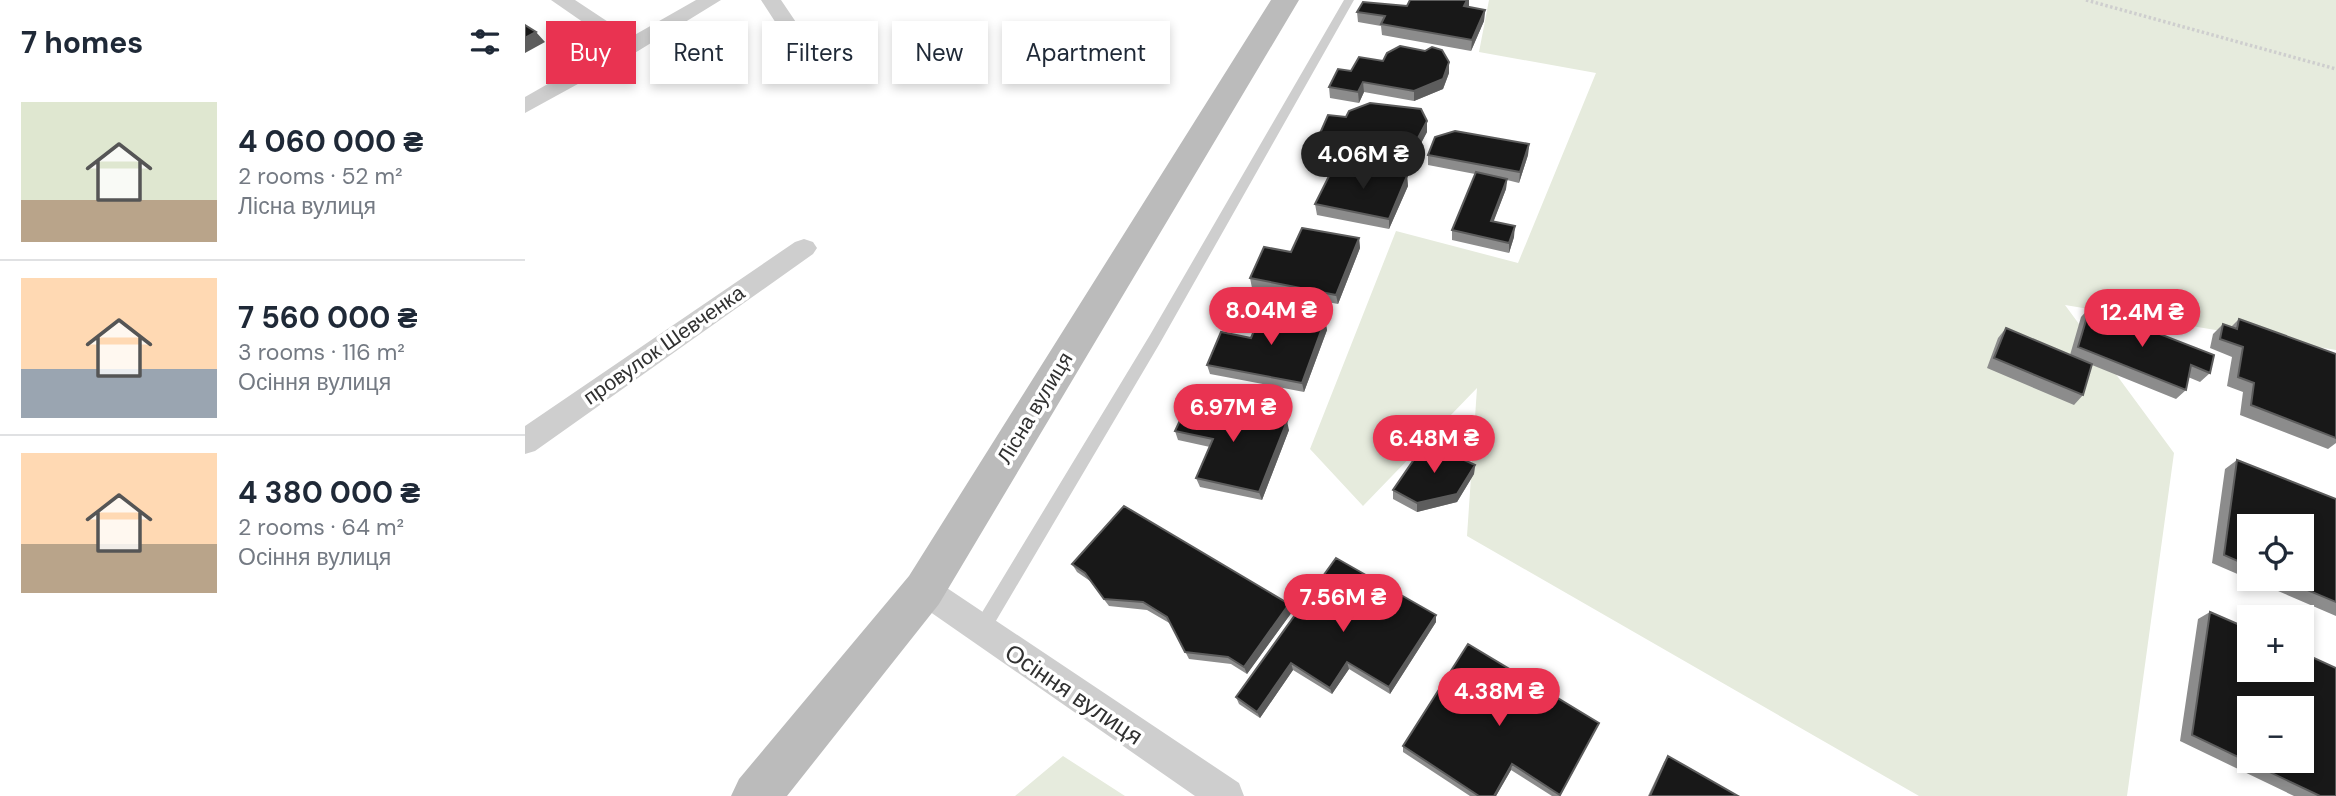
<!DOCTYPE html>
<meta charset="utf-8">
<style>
body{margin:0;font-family:"DM Sans",sans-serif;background:#f2f2f3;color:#1f2937;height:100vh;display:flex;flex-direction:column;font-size:26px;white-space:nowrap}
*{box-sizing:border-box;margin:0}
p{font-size:23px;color:#747a83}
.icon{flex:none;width:38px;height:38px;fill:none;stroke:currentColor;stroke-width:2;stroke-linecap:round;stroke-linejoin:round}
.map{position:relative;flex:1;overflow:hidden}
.drawer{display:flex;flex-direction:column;background:#fff;width:525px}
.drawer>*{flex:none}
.guide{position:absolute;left:21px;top:21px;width:665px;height:63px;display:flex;gap:14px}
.buttons{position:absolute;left:1712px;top:514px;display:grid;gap:14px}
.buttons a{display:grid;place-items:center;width:77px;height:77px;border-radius:0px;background:#fff;box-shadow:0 4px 10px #0003;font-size:35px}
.price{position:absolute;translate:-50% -60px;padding:0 16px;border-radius:24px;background:#e93351;color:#fff;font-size:23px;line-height:46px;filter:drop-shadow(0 2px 4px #0008)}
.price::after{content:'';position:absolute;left:50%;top:42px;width:21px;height:16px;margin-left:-10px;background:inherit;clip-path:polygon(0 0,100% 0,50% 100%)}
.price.on{background:#222;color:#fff}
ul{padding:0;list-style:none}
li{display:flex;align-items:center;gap:21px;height:175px;padding:0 21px}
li+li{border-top:2px solid #e0e1e3}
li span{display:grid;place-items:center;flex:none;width:196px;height:140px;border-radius:0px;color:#555}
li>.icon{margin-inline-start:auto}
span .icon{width:84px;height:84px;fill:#fffc;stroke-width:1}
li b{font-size:30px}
h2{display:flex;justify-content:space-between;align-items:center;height:84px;padding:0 21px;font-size:30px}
.chip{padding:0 24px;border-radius:0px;background:#fff;box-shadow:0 4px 10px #0003;font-size:24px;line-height:63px}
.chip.on{background:#e93351;color:#fff}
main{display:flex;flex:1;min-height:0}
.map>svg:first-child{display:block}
</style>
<main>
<section class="drawer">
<h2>7 homes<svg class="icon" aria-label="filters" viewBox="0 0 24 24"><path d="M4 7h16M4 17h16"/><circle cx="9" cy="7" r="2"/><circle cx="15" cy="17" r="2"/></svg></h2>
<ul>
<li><span style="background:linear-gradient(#dfe7d0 70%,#b9a48a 0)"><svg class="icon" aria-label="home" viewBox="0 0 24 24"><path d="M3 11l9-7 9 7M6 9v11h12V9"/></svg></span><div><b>4 060 000 ₴</b><p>2 rooms · 52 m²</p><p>Лісна вулиця</p></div></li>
<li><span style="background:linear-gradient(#ffd9b3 65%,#9aa5b1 0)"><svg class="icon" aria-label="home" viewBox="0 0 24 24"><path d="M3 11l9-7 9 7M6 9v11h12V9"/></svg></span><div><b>7 560 000 ₴</b><p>3 rooms · 116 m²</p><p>Осіння вулиця</p></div></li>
<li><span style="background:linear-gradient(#ffd9b3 65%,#b9a48a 0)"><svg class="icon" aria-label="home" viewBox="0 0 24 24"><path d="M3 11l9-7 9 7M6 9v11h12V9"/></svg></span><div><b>4 380 000 ₴</b><p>2 rooms · 64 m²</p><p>Осіння вулиця</p></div></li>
</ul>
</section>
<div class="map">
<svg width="1811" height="796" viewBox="0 0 1811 796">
<rect width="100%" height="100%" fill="#fff"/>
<!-- green -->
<path fill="#e6ebdd" d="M964 0H1811V350L1540 305 1649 453 1602 796H1394L942 536 952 388 838 506 785 449 871 231 993 263 1071 73 954 52Z
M538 756 600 796H490Z"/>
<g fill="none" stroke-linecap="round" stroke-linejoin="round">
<!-- path -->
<path stroke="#cecece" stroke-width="3.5" stroke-dasharray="2.5 2.5" stroke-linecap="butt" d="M1561 0 1811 69"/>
<!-- lane -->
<path fill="#cecece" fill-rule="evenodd" d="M819 0H829L635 343 462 636 456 638 450 636 448 630 450 624 625 335Z"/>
<!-- street -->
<path fill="#cecece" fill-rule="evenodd" d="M26 0H50L106 37 171 0H196L113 51 0 113V97L91 45Z
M236 0H256L308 77 305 82H289Z
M279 239 288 242 292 248 288 254 10 451 0 454V426L270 242Z
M399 575 410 580 714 783 719 796H670L388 600 383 590 388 580Z"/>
<!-- secondary -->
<path fill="#bbb" fill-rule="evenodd" d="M746 0H774L414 604 262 796H206L214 779 384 576Z"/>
</g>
<!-- wall -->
<path fill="#8c8c8c" d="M885 0H944L943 7 960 10 959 21 946 51 857 35 856 26 833 22 832 12 882 6Z
M858 61 924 62V73L918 89 889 101 839 92 834 103 805 98 804 87 826 71Z
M821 117 902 132 893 149 866 159 795 148 793 138Z
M1004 144 1003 155 994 183 982 180 981 189 968 222 989 237 984 253 927 240V230L950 174 903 165V155Z
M882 176 883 186 864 229 792 215 790 204Z
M834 238 835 248 813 304 727 288 725 278 766 252Z
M1565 307 1685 373 1675 382 1663 377 1661 390 1651 399 1567 365 1558 395 1549 405 1462 368 1473 338 1481 328 1545 355 1556 317Z
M1714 319 1811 354V443L1803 449 1715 415 1718 392 1702 386 1707 357 1685 348 1688 334 1698 324 1706 327Z
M800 320 802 330 779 392 685 374 682 365Z
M764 430 737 500 675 487 671 478 685 447 653 440 650 431Z
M1712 460 1811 499V616L1725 579H1776L1724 527V579L1687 563 1700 469Z
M950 465 949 474 932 502 892 512 868 499V490Z
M811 558 911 622 865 694 824 669 807 694 768 670 735 718 714 704 711 697Z
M547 564 767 612 722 674 706 664 664 659 646 624 622 610 584 606 565 581 552 572Z
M1685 612 1811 796H1769L1655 741 1673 619Z
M1074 723 1035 796H1027L986 770 971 796H945L878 752V746Z
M1143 756 1213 796H1123L1139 762Z"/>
<!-- shaded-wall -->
<path fill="#5d5d5d" d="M942 0H944V6L939 17V6Z
M960 10 959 21 946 51 947 40Z
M11 32 20 42 0 53V38Z
M924 62V73L918 89 889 101V91Z
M838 82 839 92 834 103 833 92Z
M902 121V132L893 149 866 159V149Z
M1004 144 1003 155 994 183 995 172Z
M882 176 883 186 864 229V219Z
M982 179 981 189 965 231 966 221Z
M990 226 989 237 984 253V243Z
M834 238 835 248 813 304 811 295Z
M800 320 802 330 779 392 777 383Z
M762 421 764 430 737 500 734 492Z
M950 465 949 474 932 502 892 512V503Z
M764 604 767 612 722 674 719 667Z
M911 615V622L865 694 864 687Z
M822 662 824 669 807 694 805 688Z
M766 663 768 670 735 718 732 712Z
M987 764 986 770 971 796H969Z"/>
<!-- building -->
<path fill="#181818" stroke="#5d5d5d" stroke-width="2" fill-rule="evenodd" d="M885 0H942L939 6 960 10 947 40 856 24 860 16 832 12 838 2 882 6Z
M0 25 11 32 0 38Z
M875 46 900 51 907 47 917 50 924 62 918 79 889 91 838 82 833 92 804 87 813 69 826 71 834 57 858 61 862 53Z
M845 103 896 109 902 121 893 138 866 149 793 138 803 115 821 117 824 111Z
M930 131 1004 144 995 172 903 155 910 137Z
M828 165 882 176 864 219 790 204 804 176Z
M951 172 982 179 966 221 990 226 984 243 927 230Z
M777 228 834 238 811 295 725 278 739 247 766 252Z
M1565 307 1689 355 1685 373 1666 365 1661 390 1553 347Z
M738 309 800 320 777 383 682 365 696 332 726 338Z
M1714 319 1811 354V438L1726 405 1729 383 1713 377 1718 347 1695 339 1698 324 1712 329Z
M1481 328 1567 364 1558 395 1469 358Z
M664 401 762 421 734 492 671 478 688 439 650 431Z
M901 442 950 465 932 494 892 503 868 490Z
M1712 460 1811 499V602L1756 579H1776V527H1724V566L1699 555Z
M599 506 764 604 719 667 703 657 660 652 642 617 618 602 579 599 560 573 547 564Z
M811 558 911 615 864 687 822 662 805 688 766 663 732 712 711 697Z
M1685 612 1724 629V670H1776V652L1811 668V796H1795L1667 735ZM1724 709H1776V761H1724Z
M943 644 1074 723 1035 795 987 764 969 796H954L878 746Z
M1143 756 1213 796H1125Z"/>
<g text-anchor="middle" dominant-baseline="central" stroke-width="7" stroke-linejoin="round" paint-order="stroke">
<!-- street labels -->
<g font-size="21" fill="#313131" stroke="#fff">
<text transform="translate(139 345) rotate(-35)">провулок Шевченка</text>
<text transform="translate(510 408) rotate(-59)">Лісна вулиця</text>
</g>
<!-- near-street labels -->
<g font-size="24" fill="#313131" stroke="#fff">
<text transform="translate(549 694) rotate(34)">Осіння вулиця</text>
</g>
</g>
</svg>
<div class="buttons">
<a><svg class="icon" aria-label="locate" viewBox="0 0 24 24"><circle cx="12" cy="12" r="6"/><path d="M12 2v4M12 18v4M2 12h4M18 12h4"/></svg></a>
<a>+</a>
<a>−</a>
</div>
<b class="price on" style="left:838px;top:191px">4.06M ₴</b>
<b class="price" style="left:746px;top:347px">8.04M ₴</b>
<b class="price" style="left:1617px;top:349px">12.4M ₴</b>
<b class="price" style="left:708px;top:444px">6.97M ₴</b>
<b class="price" style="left:909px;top:475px">6.48M ₴</b>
<b class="price" style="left:818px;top:634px">7.56M ₴</b>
<b class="price" style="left:974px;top:728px">4.38M ₴</b>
<div class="guide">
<a class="chip on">Buy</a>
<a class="chip">Rent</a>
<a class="chip">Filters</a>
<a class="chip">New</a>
<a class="chip">Apartment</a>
</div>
</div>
</main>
